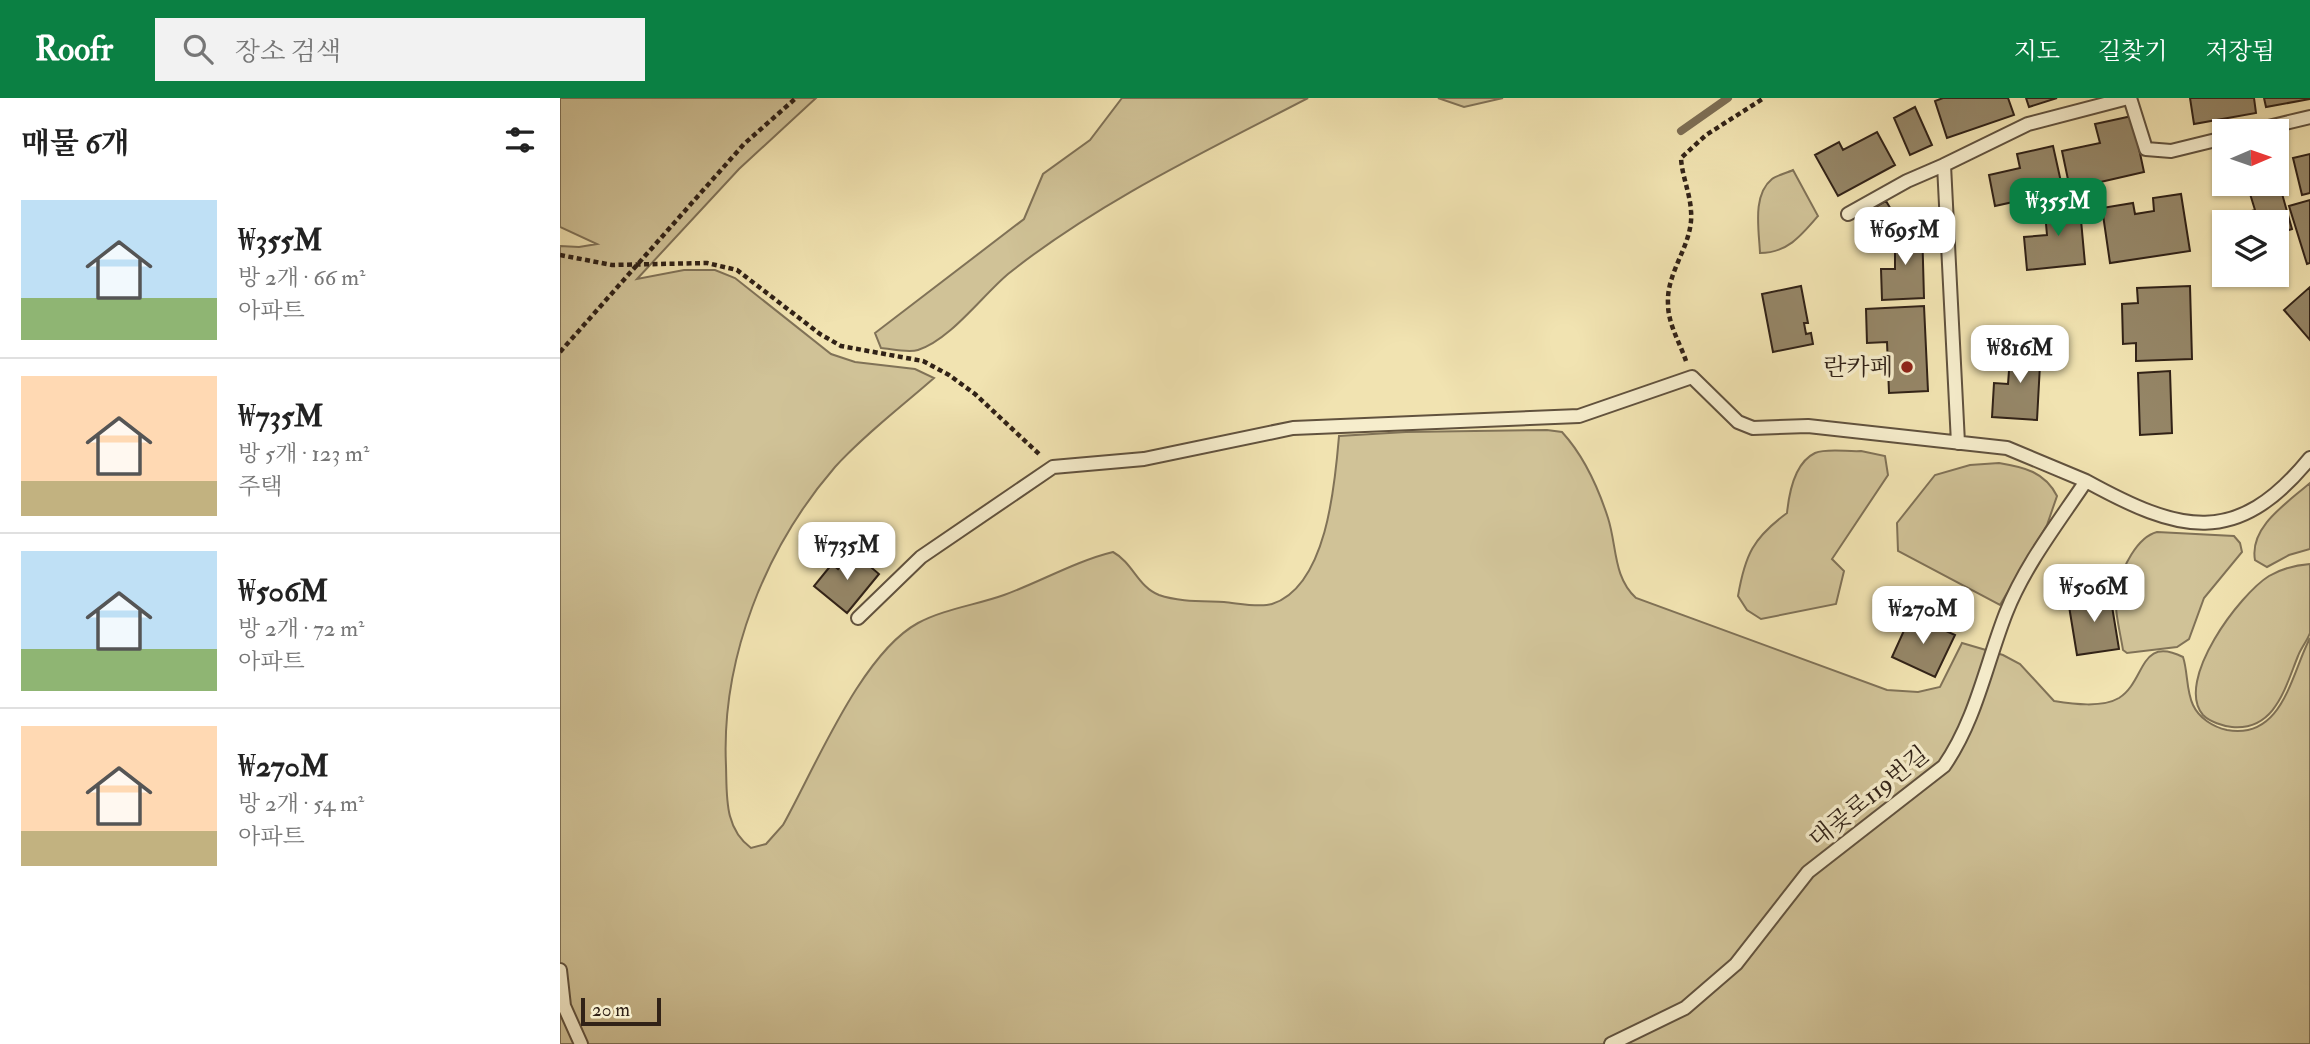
<!DOCTYPE html>
<html lang="ko">
<meta charset="utf-8">
<style>
body{margin:0;font-family:"IM FELL Double Pica","Noto Serif KR",serif;background:#f2f2f2;color:#222;height:100vh;display:flex;flex-direction:column;font-size:26px;white-space:nowrap}
*{box-sizing:border-box;margin:0}
p{font-size:23px;color:#767676}
.icon{flex:none;width:38px;height:38px;fill:none;stroke:currentColor;stroke-width:2;stroke-linecap:round;stroke-linejoin:round}
.map{position:relative;flex:1;overflow:hidden}
.sheet{display:flex;flex-direction:column;background:#fff;width:560px}
.sheet>*{flex:none}
.needle{width:46px;rotate:88deg}
.controls{position:absolute;left:1652px;top:21px;display:grid;gap:14px}
.controls a{display:grid;place-items:center;width:77px;height:77px;border-radius:0px;background:#fff;box-shadow:0 2px 5px #0004;font-size:35px}
.scale{position:absolute;left:21px;bottom:18px;width:80px;box-sizing:border-box;padding-left:7px;border:4px solid #312217;border-top:0;font-size:19px;line-height:24px;white-space:nowrap;color:#312217;-webkit-text-stroke:5px #f6edcc;paint-order:stroke}
.price{position:absolute;translate:-50% -60px;padding:0 16px;border-radius:14px;background:#fff;color:#222;font-size:23px;line-height:46px;filter:drop-shadow(0 2px 4px #0008)}
.price::after{content:'';position:absolute;left:50%;top:42px;width:21px;height:16px;margin-left:-10px;background:inherit;clip-path:polygon(0 0,100% 0,50% 100%)}
.price.current{background:#0b8043;color:#fff}
ul{padding:0;list-style:none}
li{display:flex;align-items:center;gap:21px;height:175px;padding:0 21px}
li+li{border-top:2px solid #e0e0e0}
li span{display:grid;place-items:center;flex:none;width:196px;height:140px;border-radius:0px;color:#555}
li>.icon{margin-inline-start:auto}
span .icon{width:84px;height:84px;fill:#fffc;stroke-width:1}
li b{font-size:30px}
h2{display:flex;justify-content:space-between;align-items:center;height:84px;padding:0 21px;font-size:30px}
header{display:flex;align-items:center;gap:42px;box-sizing:border-box;height:98px;padding:0 35px;background:#0b8043;color:#fff}
header strong{font-size:33px}
nav{display:flex;gap:38px;margin-inline-start:auto;font-size:24px}
.search{width:490px;height:63px;background:#f2f2f2;display:flex;align-items:center;gap:18px;box-sizing:border-box;padding:0 24px;border-radius:0px;color:#767676;font-size:26px}
main{display:flex;flex:1;min-height:0}
.map>svg:first-child{display:block}
</style>
<header>
<strong>Roofr</strong>
<div class="search"><svg class="icon" aria-label="search" viewBox="0 0 24 24"><circle cx="10" cy="10" r="6"/><path d="M15 15l6 6"/></svg>장소 검색</div>
<nav><a>지도</a><a>길찾기</a><a>저장됨</a></nav>
</header>
<main>
<section class="sheet">
<h2>매물 6개<svg class="icon" aria-label="filters" viewBox="0 0 24 24"><path d="M4 7h16M4 17h16"/><circle cx="9" cy="7" r="2"/><circle cx="15" cy="17" r="2"/></svg></h2>
<ul>
<li><span style="background:linear-gradient(#bfe0f5 70%,#8fb573 0)"><svg class="icon" aria-label="home" viewBox="0 0 24 24"><path d="M3 11l9-7 9 7M6 9v11h12V9"/></svg></span><div><b>₩355M</b><p>방 2개 · 66 m²</p><p>아파트</p></div></li>
<li><span style="background:linear-gradient(#ffd9b3 75%,#c2b280 0)"><svg class="icon" aria-label="home" viewBox="0 0 24 24"><path d="M3 11l9-7 9 7M6 9v11h12V9"/></svg></span><div><b>₩735M</b><p>방 5개 · 123 m²</p><p>주택</p></div></li>
<li><span style="background:linear-gradient(#bfe0f5 70%,#8fb573 0)"><svg class="icon" aria-label="home" viewBox="0 0 24 24"><path d="M3 11l9-7 9 7M6 9v11h12V9"/></svg></span><div><b>₩506M</b><p>방 2개 · 72 m²</p><p>아파트</p></div></li>
<li><span style="background:linear-gradient(#ffd9b3 75%,#c2b280 0)"><svg class="icon" aria-label="home" viewBox="0 0 24 24"><path d="M3 11l9-7 9 7M6 9v11h12V9"/></svg></span><div><b>₩270M</b><p>방 2개 · 54 m²</p><p>아파트</p></div></li>
</ul>
</section>
<div class="map">
<svg width="1750" height="946" viewBox="0 0 1750 946">
<rect width="100%" height="100%" fill="#f1e3b1"/>
<filter id="stains"><feTurbulence type="fractalNoise" baseFrequency=".00286" numOctaves="4"/><feColorMatrix values="0 0 0 0 .2 0 0 0 0 .09 0 0 0 0 .02 0 0 0 .5 -.17"/></filter>
<radialGradient id="worn" r=".72"><stop offset=".6" stop-color="#630" stop-opacity="0"/><stop offset="1" stop-color="#630" stop-opacity=".3"/></radialGradient>
<!-- green -->
<path fill="#d0c297" stroke="#807257" stroke-width="2" d="M0 0H256L179 71 77 181 124 172H155L175 180 271 256 295 264 355 271 374 280C341 309 304 337 275 369 205 450 161 561 166 668 167 698 164 730 191 750L206 746 223 727C255 670 301 556 358 525 384 511 416 507 444 497 480 484 516 463 553 454 573 465 578 489 599 497 619 504 643 503 664 504 677 505 699 510 712 506 767 488 775 386 779 338L846 334 987 332 1002 334C1024 358 1038 389 1048 420 1057 448 1053 479 1076 500L1327 592 1358 594 1380 589 1402 545 1443 557 1460 566 1494 603C1513 606 1542 610 1559 600 1586 583 1579 537 1623 559 1628 574 1626 592 1633 607 1639 620 1653 629 1667 632 1723 642 1731 576 1750 540V946H0V148L19 149 37 146 0 129Z
M562 0H748C646 53 538 104 448 176 422 198 390 242 358 252 348 255 332 251 321 250L315 235 464 121 483 76 530 42Z
M878 0H943L904 9Z
M1233 72 1258 118C1241 138 1227 155 1200 155 1199 132 1192 97 1212 81 1217 77 1227 75 1233 72Z
M1301 353 1325 358 1328 377 1272 461 1284 473 1276 506 1201 521 1187 512 1178 498C1185 457 1193 440 1227 415 1229 395 1234 365 1255 355 1267 350 1288 354 1301 353Z
M1439 365C1464 369 1485 374 1497 398L1487 427 1440 507 1338 453 1337 425 1375 377 1410 367Z
M1750 385V451L1729 457 1707 469 1695 462C1689 429 1727 405 1750 385Z
M1597 434 1674 438 1680 445 1682 454 1644 500 1629 541 1617 549 1567 555 1563 552C1560 533 1553 509 1557 491 1562 470 1577 439 1597 434Z
M1750 466C1750 480 1750 524 1750 535 1747 543 1741 550 1738 558 1725 590 1715 633 1672 629 1663 628 1650 624 1643 617 1614 583 1680 496 1709 478 1721 471 1737 467 1750 466Z"/>
<g fill="none" stroke-linecap="round" stroke-linejoin="round">
<!-- stream -->
<path stroke="#7d6e54" stroke-width="8" d="M1121 33 1168 0"/>
</g>
<!-- building -->
<path fill="#958667" stroke="#312217" stroke-width="2" d="M1383 0H1448L1454 17 1387 40 1375 3Z
M1466 0H1497L1469 9Z
M1630 0H1694L1696 15 1634 26Z
M1704 0H1750V1L1706 9Z
M1355 9 1372 47 1350 57 1334 20Z
M1572 18 1584 74 1510 91 1502 53 1540 45 1535 26Z
M1317 34 1335 67 1278 98 1255 57 1279 44 1283 52Z
M1493 48 1503 93 1435 108 1429 77 1460 70 1457 56Z
M1750 56V95L1742 97 1733 60Z
M1717 78 1732 131 1717 136V124H1666L1665 121 1695 112 1687 86H1717Z
M1621 96 1630 153 1550 165 1542 110 1573 105 1575 116 1594 113 1593 100Z
M1519 100 1525 166 1467 172 1464 139 1487 137 1484 103Z
M1750 102V165L1747 166 1729 108Z
M1326 103 1341 128 1312 146 1297 120Z
M1362 128 1364 200 1322 202 1321 171H1335V130Z
M1241 188 1248 225H1244L1246 236 1251 235 1253 246 1213 254 1202 196Z
M1630 188 1632 261 1576 263V245L1563 246 1562 206 1578 205 1577 190Z
M1750 189V242L1724 212Z
M1364 208 1368 293 1329 295 1327 244 1307 245 1306 211Z
M1451 246 1481 248 1477 322 1432 319 1434 285 1448 286Z
M1610 273 1612 335 1580 337 1578 275Z
M292 453 319 476 287 515 254 488 272 466 278 471Z
M1550 496 1559 551 1517 557 1508 502Z
M1351 517 1395 537 1375 579 1332 559Z"/>
<g fill="none" stroke-linecap="round" stroke-linejoin="round">
<defs>
<path id="service" d="M1570 0 1586 51 1611 53 1664 40
M1692 33 1750 19
M1288 116 1347 83 1384 67
M1398 345 1384 67 1468 26 1568 0
M298 520 361 459 493 369 584 361 733 330 1019 318 1132 279 1178 324 1193 330 1248 328 1447 350 1526 383
M0 872 4 908 21 946
M1051 946 1125 910 1176 866 1248 774 1384 668C1416 622 1426 566 1446 515 1465 467 1498 425 1526 383 1619 434 1676 451 1750 360"/>
</defs>
<!-- service casing -->
<use href="#service" stroke="#61523e" stroke-width="16"/>
<!-- path -->
<path stroke="#312217" stroke-width="4.5" stroke-dasharray="5 3.5" stroke-linecap="butt" d="M0 157 52 167 147 165 177 172 260 236 281 248 363 263 389 277 415 296 479 356
M0 254 184 46 236 0
M1126 263C1120 245 1108 226 1108 206 1106 173 1134 146 1131 113 1130 95 1122 78 1121 60L1146 37 1204 0"/>
<!-- service -->
<use href="#service" stroke="#f6edcc" stroke-width="12"/>
</g>
<!-- markers -->
<circle fill="#8f2418" stroke="#f6edcc" stroke-width="2.5" cx="1347" cy="269" r="7"/>
<g text-anchor="middle" dominant-baseline="central" stroke-width="7" stroke-linejoin="round" paint-order="stroke">
<!-- poi labels -->
<g font-size="24" fill="#312217" stroke="#f6edcc" text-anchor="end">
<text x="1333" y="269">란카페</text>
</g>
<!-- street labels -->
<g font-size="24" fill="#312217" stroke="#f6edcc">
<text transform="translate(1309 699) rotate(-39)">대곶로119번길</text>
</g>
</g>
<rect width="100%" height="100%" filter="url(#stains)"/>
<rect width="100%" height="100%" fill="url(#worn)"/>
</svg>
<div class="controls">
<a><svg class="needle" viewBox="-14 -14 28 28"><path d="M0-13l5 13h-10z" fill="#e53935"/><path d="M0 13l5-13h-10z" fill="#767676"/></svg></a>
<a><svg class="icon" aria-label="layers" viewBox="0 0 24 24"><path d="M12 4l9 5-9 5-9-5zM3 14l9 5 9-5"/></svg></a>
</div>
<div class="scale">20 m</div>
<b class="price current" style="left:1498px;top:140px">₩355M</b>
<b class="price" style="left:1345px;top:169px">₩695M</b>
<b class="price" style="left:1460px;top:287px">₩816M</b>
<b class="price" style="left:287px;top:484px">₩735M</b>
<b class="price" style="left:1534px;top:526px">₩506M</b>
<b class="price" style="left:1363px;top:548px">₩270M</b>
</div>
</main>
